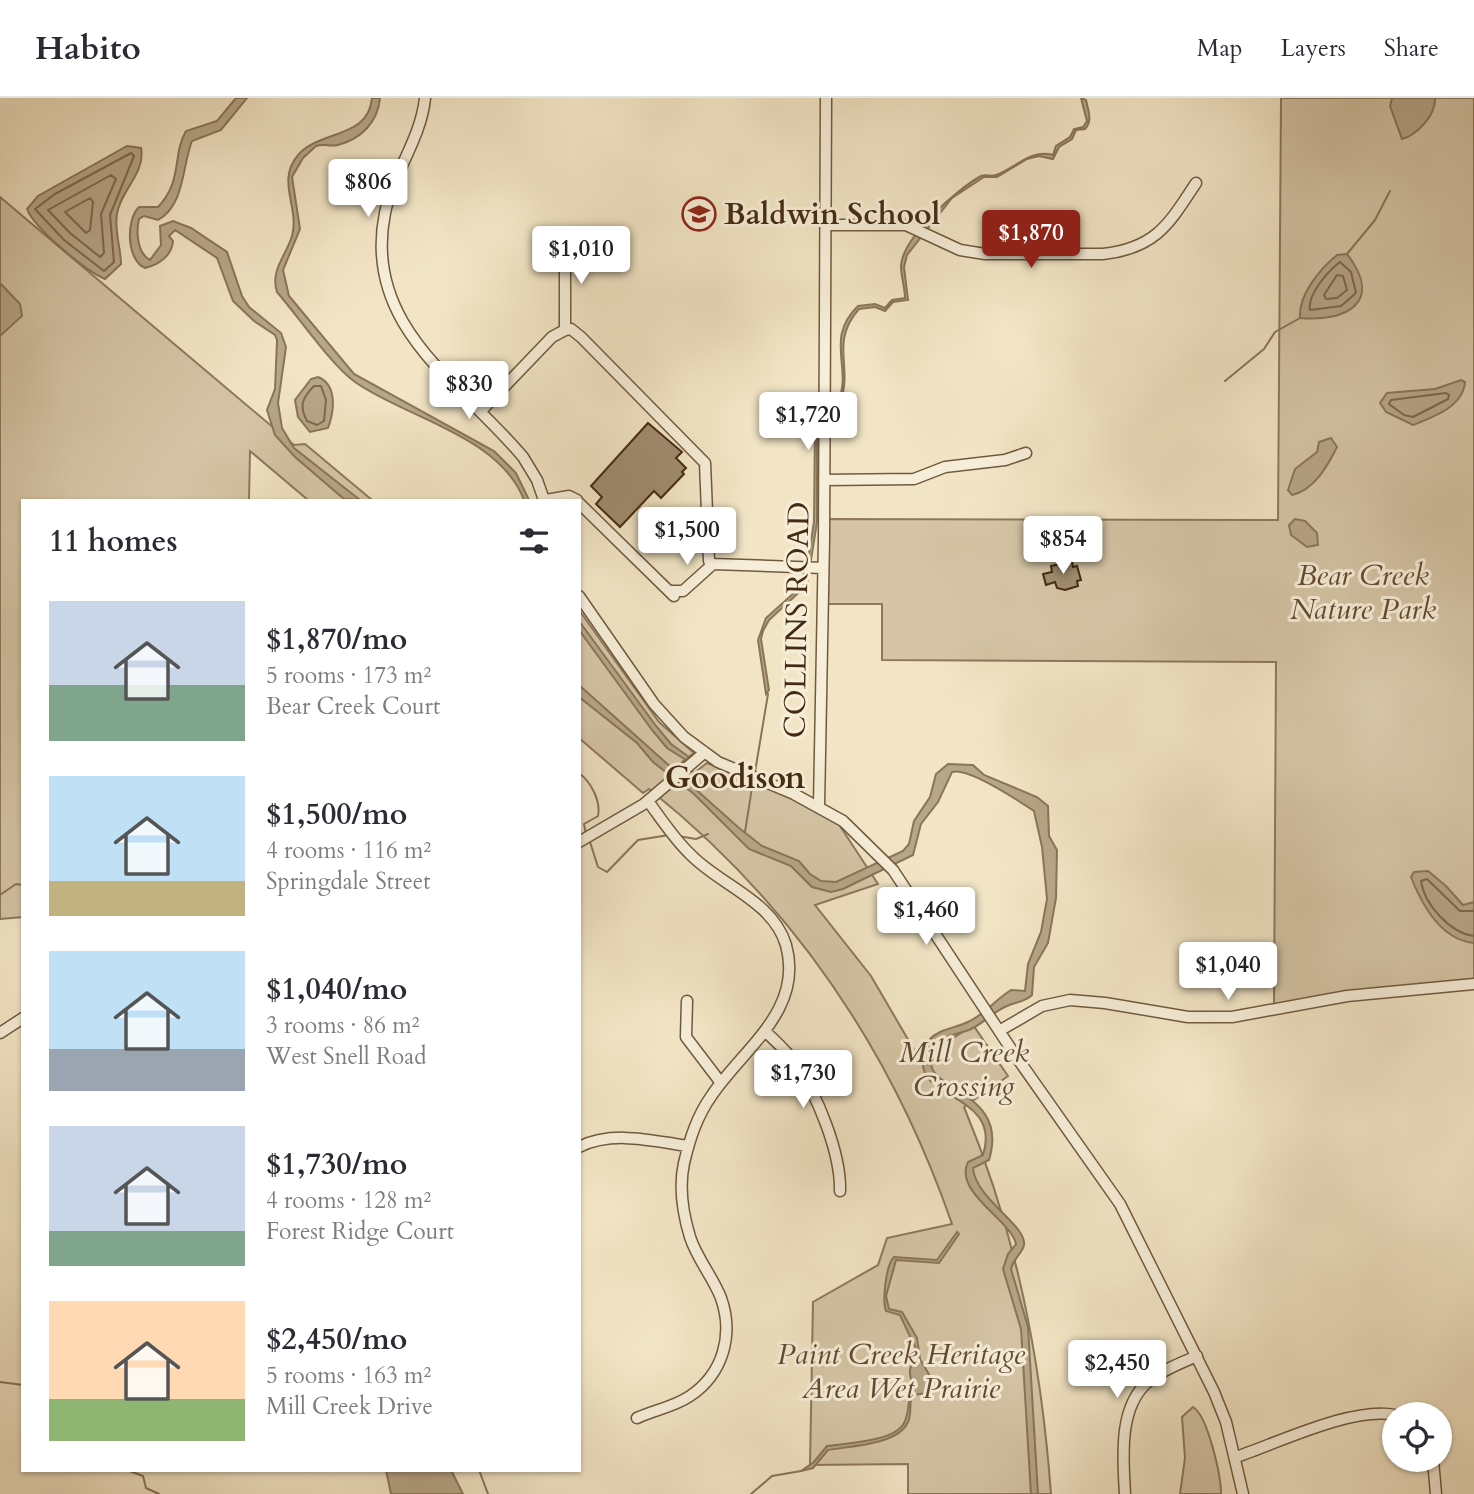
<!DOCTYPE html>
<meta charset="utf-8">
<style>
body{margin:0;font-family:Cardo,serif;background:#f7f7f7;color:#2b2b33;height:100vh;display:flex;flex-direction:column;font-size:26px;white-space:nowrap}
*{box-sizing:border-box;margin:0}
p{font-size:23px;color:#7c7c81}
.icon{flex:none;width:38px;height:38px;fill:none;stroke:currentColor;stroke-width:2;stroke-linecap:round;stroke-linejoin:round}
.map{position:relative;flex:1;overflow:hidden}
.details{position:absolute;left:21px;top:401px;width:560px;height:973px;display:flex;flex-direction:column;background:#fff;border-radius:0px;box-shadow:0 2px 5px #0004}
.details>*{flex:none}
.controls{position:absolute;left:1382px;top:1304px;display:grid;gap:14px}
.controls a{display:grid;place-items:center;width:70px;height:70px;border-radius:50%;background:#fff;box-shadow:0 2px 5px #0004;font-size:35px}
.price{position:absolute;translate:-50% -60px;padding:0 16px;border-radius:7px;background:#fff;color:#222;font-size:23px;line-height:46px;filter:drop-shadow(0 2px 4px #0008)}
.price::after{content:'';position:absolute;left:50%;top:42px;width:21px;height:16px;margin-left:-10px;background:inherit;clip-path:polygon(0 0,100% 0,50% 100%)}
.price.selected{background:#8f2418;color:#fff}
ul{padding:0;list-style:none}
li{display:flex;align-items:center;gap:21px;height:175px;padding:0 28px}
li span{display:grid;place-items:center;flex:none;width:196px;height:140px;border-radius:0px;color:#555}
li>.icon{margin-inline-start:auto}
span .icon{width:84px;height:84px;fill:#fffc;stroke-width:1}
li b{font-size:30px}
h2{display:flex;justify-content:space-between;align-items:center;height:84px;padding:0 28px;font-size:30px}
header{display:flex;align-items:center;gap:42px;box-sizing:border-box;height:98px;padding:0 35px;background:#fff;border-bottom:2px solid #e1e1e2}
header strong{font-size:33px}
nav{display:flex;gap:38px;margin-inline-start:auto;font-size:24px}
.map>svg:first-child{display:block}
</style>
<header>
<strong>Habito</strong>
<nav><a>Map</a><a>Layers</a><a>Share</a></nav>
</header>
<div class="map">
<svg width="1474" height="1396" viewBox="0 0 1474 1396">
<rect width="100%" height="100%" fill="#f2e5c5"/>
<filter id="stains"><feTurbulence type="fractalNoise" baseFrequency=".00286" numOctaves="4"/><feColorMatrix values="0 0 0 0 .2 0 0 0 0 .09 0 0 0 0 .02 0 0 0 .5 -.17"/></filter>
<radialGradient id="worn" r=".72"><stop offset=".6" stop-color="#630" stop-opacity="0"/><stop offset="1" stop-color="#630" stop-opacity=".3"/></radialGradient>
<!-- green -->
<path fill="#d5c5a6" stroke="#8d785c" stroke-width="2" d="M1281 0H1474V883L1274 908 1276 564 882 562V506H828L829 421 1278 422Z
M0 99 294 347 305 346 372 402H308L250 353 249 402H23V819L0 821Z
M579 512 659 624 694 655 682 664 694 675 707 665 793 700 836 722 878 786 815 807 871 878 920 962 973 927 1008 978 964 1009C1016 1134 1041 1261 1051 1396H908V1366L810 1367 813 1204 878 1167 887 1140 952 1126C892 953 793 806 649 691L643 695 579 640Z
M1193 1309C1208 1318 1221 1378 1221 1396H1180L1185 1360 1182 1319Z"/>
<!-- water -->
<path fill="#b7a688" stroke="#897558" stroke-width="2" d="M236 0H247L221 32 192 43C182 68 185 107 158 122L144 118 139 121C136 134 137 155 150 162L161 147 160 128 173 123 191 130 227 154 242 198 249 209 281 235 286 249 278 305 282 330 294 350 360 402 344 401 295 359 275 337 267 312 275 291 277 242 275 237 254 223 233 203 217 160 175 132 169 138 173 143C172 158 158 167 145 170 126 162 126 121 139 109H158C183 83 172 57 186 33L217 23Z
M372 0H380C378 24 361 41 338 47 330 49 324 45 316 48L303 60 292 79 300 131 283 172 289 198 354 276 494 353 516 375 529 402H524C500 338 406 320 355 284 332 268 297 217 277 194 270 172 286 158 292 138 300 108 275 83 299 56 321 32 369 40 372 0Z
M1081 0 1086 2C1088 12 1093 23 1085 31L1076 32 1072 41 1059 49 1053 61 1039 58 1027 61 997 79H984L952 100 907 157 904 169 908 202 893 204 885 213 875 209 859 211C820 254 873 288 817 327V424L807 487 769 522 763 533 761 541 769 592 766 596 758 542 766 520 804 486 814 424 815 326C822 319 833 315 838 304 853 270 824 241 858 208L875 206 885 210 892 202 905 200C905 190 901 179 901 168 902 140 957 91 981 78 986 76 991 79 996 77 1017 69 1031 51 1053 57L1056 48 1070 39 1074 31 1083 29 1087 23Z
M1392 0H1435C1436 17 1417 37 1402 41L1390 8Z
M127 48 141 50C146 75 120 93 117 116 114 133 121 150 121 166L105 181C86 173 34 130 27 111L38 98Z
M1347 156C1384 204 1347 224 1300 220 1298 197 1320 171 1337 157Z
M0 185 20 206 22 218 0 238Z
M318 279C338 287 334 314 328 330L310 334 298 319 295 302 311 281Z
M1461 282 1465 284C1463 309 1433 319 1413 327L1386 314 1380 305 1387 295 1435 291Z
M1331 340 1337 349C1327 369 1314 392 1292 397L1288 392 1295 371 1317 354 1319 344Z
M1295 421 1305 423 1317 435 1318 447 1307 449 1291 437 1289 427Z
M579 523 656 628 671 646 689 659 686 662 667 650 652 632 579 532Z
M579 587 739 730 762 748 799 763 810 776 821 783 836 784 903 753 909 746 914 723 930 699 936 676 948 666 973 667 984 677 1037 699 1048 708 1049 738 1057 752 1056 800 1048 845 1034 869 1032 897C1025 904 1016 904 1007 908 994 913 984 925 971 931 960 936 945 937 936 946 932 950 931 955 931 961 926 994 1010 993 989 1062L973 1070C976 1102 1027 1127 1024 1147 1022 1156 1013 1161 1011 1171L1028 1229 1038 1396H1031L1021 1231 1003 1171 1008 1156 1016 1146C1011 1122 953 1094 968 1064L983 1057C1002 997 919 1002 923 963 924 955 925 948 929 942 939 931 955 930 968 924 985 916 995 902 1011 892L1025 893 1028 866 1041 834 1047 801 1042 749 1034 713C1019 703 968 669 952 674L938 704 921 726 913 757 843 791 831 794 812 789 791 768 749 751 694 696 653 664 637 645 579 599Z
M1428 773 1446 788 1463 807 1474 804V845C1441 842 1422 807 1411 779L1414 774Z
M957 1134 959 1136 939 1165 896 1162 886 1198 889 1211 902 1214 917 1240 920 1261 931 1280 928 1295 912 1297C909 1306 912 1315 908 1324 898 1347 850 1348 828 1352L813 1370 801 1373 814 1364 827 1348C846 1345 894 1344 904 1325 909 1316 908 1303 911 1294 914 1287 909 1279 910 1272 911 1264 916 1259 916 1251L900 1217 886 1213C882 1202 886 1167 894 1159L937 1162Z
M386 1372H451L463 1396H391Z"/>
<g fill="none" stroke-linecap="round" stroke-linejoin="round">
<!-- shore -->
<path stroke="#7e684c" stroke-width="2" d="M131 55 134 58 110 117 114 164 104 173 64 142 35 111 55 96Z
M111 77 116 81 101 116 104 155 100 159 70 135 48 112Z
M90 100 93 104 90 132 86 135 65 114Z
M1340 164 1351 174 1356 195 1341 208 1310 212C1307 197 1328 173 1340 164Z
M1337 177 1343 178 1347 192 1337 200 1326 201 1324 197Z
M314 288H321L326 302 324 323 317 327 307 323C299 308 302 300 314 288Z
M1446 295 1449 297 1448 301 1413 319 1404 317 1389 306 1391 302Z
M1474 813H1460L1427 781 1421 783C1424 806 1450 835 1474 838"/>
<!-- stream -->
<path stroke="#897558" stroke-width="2" d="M1347 156 1375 122 1390 93
M1225 283 1264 251 1275 234 1300 220
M755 674 768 596
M579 675C591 684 601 703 598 718L584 726 586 736
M745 734 753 683
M678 738 696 741 708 736
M590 744 598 769 607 774 638 742 669 737
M0 797 16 786 23 787
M0 1284 23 1287
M127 1372 143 1378 146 1390 159 1396
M479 1372 488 1396
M751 1396 772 1378 801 1373"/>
</g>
<!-- building -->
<path fill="#9f8c6f" stroke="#452b11" stroke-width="2" d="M648 325 682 354 676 360 686 370 682 374 684 376 661 400 654 393 620 429 596 406 602 399 591 388Z
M1072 463 1073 469 1077 468 1081 482 1077 483 1078 488 1065 492 1057 490 1055 484 1046 487 1043 476 1052 474 1051 468Z"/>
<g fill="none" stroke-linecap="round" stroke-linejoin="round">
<defs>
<path id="minor" d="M425 0C421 41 393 75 385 115 362 228 460 284 523 359L537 382 544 402
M826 127H906L960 152 985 156H1103C1156 150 1169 126 1196 85
M565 144V232
M565 232 571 231 581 239 705 365 709 463 713 466
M481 313 552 239 565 232
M824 382 914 381 945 369 1005 362 1026 355
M546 402 569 398 577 402
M579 405 674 498
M713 466 823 470
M670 493H683L713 466
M579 498 654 606 684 639 718 664 794 696 843 723 893 772 1015 957 1120 1106 1214 1294 1226 1324 1243 1396
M819 708 824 441 826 0
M579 744 644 706 704 655
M687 903 686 939 721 985
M765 933C775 943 787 953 795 965 817 996 841 1055 840 1093
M999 933 1042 908 1070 902 1105 905 1188 919H1232L1347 898 1474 886
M0 935 23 920
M579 1049C613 1032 653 1043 688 1048
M637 1320C654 1312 674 1309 690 1298 723 1276 734 1237 721 1200 713 1179 697 1161 690 1139 683 1116 679 1088 684 1065 690 1040 697 1018 712 997 744 950 804 912 786 847 773 803 720 787 691 757 674 741 662 722 648 703
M1236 1359C1278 1345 1353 1308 1395 1317
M1433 1362 1436 1396
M1125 1396C1123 1360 1118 1308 1149 1283 1162 1272 1181 1265 1197 1258"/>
</defs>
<!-- minor casing -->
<use href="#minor" stroke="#705a3e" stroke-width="13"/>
<!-- minor -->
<use href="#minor" stroke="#f7eed9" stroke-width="10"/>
</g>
<!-- icons -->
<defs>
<symbol id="school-ring" viewBox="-11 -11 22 22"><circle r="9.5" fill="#f7eed9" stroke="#8f2418" stroke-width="1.5"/><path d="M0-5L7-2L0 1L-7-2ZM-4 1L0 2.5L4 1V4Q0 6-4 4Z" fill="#8f2418"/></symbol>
</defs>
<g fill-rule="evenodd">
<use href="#school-ring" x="680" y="97" width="38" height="38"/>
</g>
<g text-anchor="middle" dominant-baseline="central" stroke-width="6" stroke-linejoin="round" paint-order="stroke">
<!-- poi labels -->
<g font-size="30" font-weight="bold" fill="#452b11" stroke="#f7eed9" text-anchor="start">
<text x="724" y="116">Baldwin School</text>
</g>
<!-- park labels -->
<g font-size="30" font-style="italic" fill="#624a2f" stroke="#f7eed9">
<text x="1363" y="477">Bear Creek<tspan x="1363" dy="34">Nature Park</tspan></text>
<text x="964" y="954">Mill Creek<tspan x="964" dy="34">Crossing</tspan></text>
<text x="901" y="1256">Paint Creek Heritage<tspan x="901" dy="34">Area Wet Prairie</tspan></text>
</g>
<!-- street labels -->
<g font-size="30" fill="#452b11" stroke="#f7eed9">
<text transform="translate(797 522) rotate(-89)">COLLINS ROAD</text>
</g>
<!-- neighbourhood labels -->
<g font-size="32" font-weight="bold" fill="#452b11" stroke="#f7eed9">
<text x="735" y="680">Goodison</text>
</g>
</g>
<rect width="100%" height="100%" filter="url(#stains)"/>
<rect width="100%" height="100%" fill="url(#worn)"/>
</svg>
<div class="controls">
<a><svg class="icon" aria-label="locate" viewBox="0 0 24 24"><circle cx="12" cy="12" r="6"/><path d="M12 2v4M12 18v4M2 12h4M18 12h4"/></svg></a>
</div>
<b class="price" style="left:368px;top:121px">$806</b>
<b class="price selected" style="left:1031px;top:172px">$1,870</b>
<b class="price" style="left:581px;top:188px">$1,010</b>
<b class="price" style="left:469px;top:323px">$830</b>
<b class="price" style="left:808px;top:354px">$1,720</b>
<b class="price" style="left:687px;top:469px">$1,500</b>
<b class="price" style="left:1063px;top:478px">$854</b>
<b class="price" style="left:926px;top:849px">$1,460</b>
<b class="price" style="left:1228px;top:904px">$1,040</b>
<b class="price" style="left:803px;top:1012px">$1,730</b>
<b class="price" style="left:1117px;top:1302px">$2,450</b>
<section class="details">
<h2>11 homes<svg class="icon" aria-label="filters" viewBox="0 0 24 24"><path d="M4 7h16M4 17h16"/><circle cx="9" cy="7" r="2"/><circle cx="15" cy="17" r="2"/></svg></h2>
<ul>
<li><span style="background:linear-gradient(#c9d6e8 60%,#7fa58c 0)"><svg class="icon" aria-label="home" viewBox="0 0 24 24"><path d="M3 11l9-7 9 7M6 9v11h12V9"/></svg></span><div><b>$1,870/mo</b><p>5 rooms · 173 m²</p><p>Bear Creek Court</p></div></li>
<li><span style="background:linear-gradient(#bfe0f5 75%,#c2b280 0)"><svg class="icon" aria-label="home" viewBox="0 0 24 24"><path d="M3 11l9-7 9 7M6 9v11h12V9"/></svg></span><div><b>$1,500/mo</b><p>4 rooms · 116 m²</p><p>Springdale Street</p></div></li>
<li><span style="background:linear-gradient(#bfe0f5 70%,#9aa5b1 0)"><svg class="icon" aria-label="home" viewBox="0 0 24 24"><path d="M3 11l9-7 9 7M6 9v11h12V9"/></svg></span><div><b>$1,040/mo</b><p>3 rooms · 86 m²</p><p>West Snell Road</p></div></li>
<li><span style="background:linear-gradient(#c9d6e8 75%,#7fa58c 0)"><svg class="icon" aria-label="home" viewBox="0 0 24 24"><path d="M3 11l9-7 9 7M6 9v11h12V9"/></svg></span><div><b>$1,730/mo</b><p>4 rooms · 128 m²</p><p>Forest Ridge Court</p></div></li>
<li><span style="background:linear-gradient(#ffd9b3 70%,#8fb573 0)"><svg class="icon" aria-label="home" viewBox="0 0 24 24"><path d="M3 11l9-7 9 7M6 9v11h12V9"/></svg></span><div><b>$2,450/mo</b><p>5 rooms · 163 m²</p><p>Mill Creek Drive</p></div></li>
</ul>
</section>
</div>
